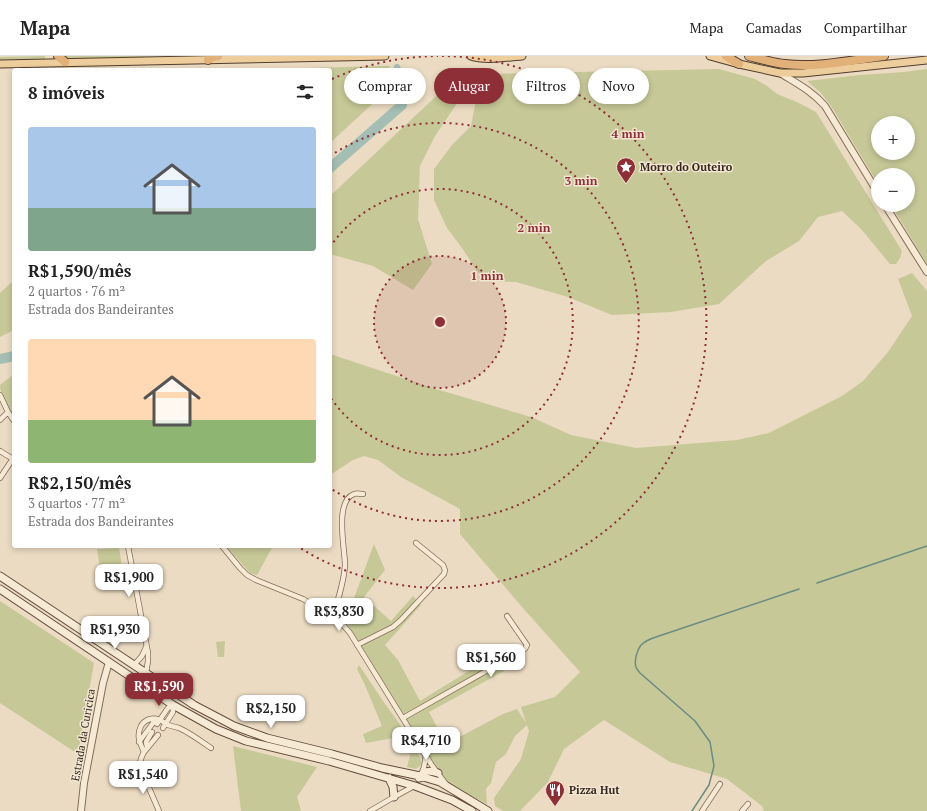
<!DOCTYPE html>
<html lang="pt">
<meta charset="utf-8">
<style>
body{margin:0;font-family:"PT Serif",serif;background:#f2f2f2;color:#222;height:100vh;display:flex;flex-direction:column;font-size:15px;white-space:nowrap}
*{box-sizing:border-box;margin:0}
p{font-size:13px;color:#767676}
.icon{flex:none;width:22px;height:22px;fill:none;stroke:currentColor;stroke-width:2;stroke-linecap:round;stroke-linejoin:round}
.map{position:relative;flex:1;overflow:hidden}
.drawer{position:absolute;left:12px;top:12px;width:320px;height:480px;display:flex;flex-direction:column;background:#fff;border-radius:4px;box-shadow:0 2px 6px #0003}
.drawer>*{flex:none}
.guide{position:absolute;left:344px;top:12px;width:380px;height:36px;display:flex;gap:8px}
.fabs{position:absolute;left:871px;top:60px;display:grid;gap:8px}
.fabs a{display:grid;place-items:center;width:44px;height:44px;border-radius:50%;background:#fff;box-shadow:0 2px 6px #0003;font-size:20px}
.price{position:absolute;translate:-50% -34px;padding:0 9px;border-radius:8px;background:#fff;color:#222;font-size:13px;line-height:26px;filter:drop-shadow(0 1px 2px #0008)}
.price::after{content:'';position:absolute;left:50%;top:24px;width:12px;height:9px;margin-left:-6px;background:inherit;clip-path:polygon(0 0,100% 0,50% 100%)}
.price.current{background:#8e2e36;color:#fff}
ul{padding:0;list-style:none}
li{display:grid;align-content:center;gap:8px;height:212px;padding:0 16px}
li span{display:grid;place-items:center;height:124px;border-radius:4px;color:#555}
li>.icon{margin-inline-start:auto}
span .icon{width:72px;height:72px;fill:#fffc;stroke-width:1}
li b{font-size:17px}
h2{display:flex;justify-content:space-between;align-items:center;height:48px;padding:0 16px;font-size:17px}
.chip{padding:0 14px;border-radius:18px;background:#fff;box-shadow:0 2px 6px #0003;font-size:14px;line-height:36px}
.chip.current{background:#8e2e36;color:#fff}
header{display:flex;align-items:center;gap:24px;box-sizing:border-box;height:56px;padding:0 20px;background:#fff;border-bottom:1px solid #e0e0e0}
header strong{font-size:19px}
nav{display:flex;gap:22px;margin-inline-start:auto;font-size:14px}
.map>svg:first-child{display:block}
</style>
<header>
<strong>Mapa</strong>
<nav><a>Mapa</a><a>Camadas</a><a>Compartilhar</a></nav>
</header>
<div class="map">
<svg width="927" height="755" viewBox="0 0 927 755">
<rect width="100%" height="100%" fill="#ebdbc2"/>
<!-- green -->
<path fill="#c6c897" fill-rule="evenodd" d="M45 0V5H0V1Z
M67 0H155L127 2 70 4 64 2Z
M389 10 395 27 330 87V14H217Z
M719 13 755 23 767 30 777 38 797 46 816 56 902 195 900 202 896 208H890L861 173 842 155 818 161 799 185 766 205 719 248 671 256 612 259 568 241 516 226 490 225 477 215 462 192 447 172 434 144V113L452 89 471 70 481 18Z
M927 13V208L891 149H908V119H878V128L831 50 821 37 807 25 860 19 904 16ZM878 67H908V97H878Z
M449 28 466 34 435 80 420 110 418 163 432 208 413 234 373 210 330 198V140Z
M912 217 927 235V755H764L762 750 727 723 670 706 604 664 564 693 548 726 520 755H503L495 750 494 742 521 703 529 675 527 669 515 680 506 698 496 706 491 727 486 733 487 748 459 734 449 727 437 714 408 668 346 565 349 563 345 556 350 553 374 488 385 514 364 541 391 565 413 540 421 549 385 589 398 604 420 645 500 596 504 615 429 656 446 688 503 658 517 653 526 667 521 651 555 641 580 616 522 551 460 478V453L401 421 378 404 364 400 353 404 330 419V298L436 333 531 361 571 379 636 392 737 384 769 377 842 340 863 325 888 296 912 260 898 223Z
M14 224V274L0 281V237Z
M14 318V361C8 353 0 338 0 329Z
M226 490H273L257 519 250 517Z
M119 492 125 529 103 533 97 493Z
M0 545 94 607 78 698 0 647Z
M225 585 224 601H218L216 586Z
M359 609C367 621 375 633 383 645 397 665 414 684 422 708L416 713 407 711 410 699 402 683 393 682 366 687 363 678 382 670 365 629 357 613Z
M233 690 317 711 297 741 301 755H241Z"/>
<g fill="none" stroke-linecap="round" stroke-linejoin="round">
<!-- stream -->
<path stroke="#6c8b81" stroke-width="1.5" d="M817 527 927 490
M692 755 709 729 714 710 710 686 695 665 640 617C639 616 636 612 636 611 634 605 637 594 641 589 645 585 650 583 656 581L799 533"/>
<!-- canal -->
<path stroke="#a4beb4" stroke-width="6" d="M397 11C404 24 410 35 402 49"/>
<!-- river -->
<path stroke="#a4beb4" stroke-width="10" d="M330 112 402 49
M0 303 14 300"/>
<defs>
<path id="minor" d="M0 339 8 356 14 365
M0 364 8 356
M0 395 13 403
M0 422 14 401
M128 490 148 597V605L146 617
M222 490 240 512 247 519 256 524 303 543 339 564 350 577 431 708 446 728
M333 560C338 543 344 527 345 509 345 493 334 445 354 438 357 437 360 438 363 438
M357 589 393 571 401 564 444 518 445 514 443 509 416 487
M134 609 142 600 146 591
M403 662 525 593 527 589 507 560
M157 668 168 652 173 649V656L163 672
M158 679 144 696 142 700 139 709 159 755
M139 686 156 663
M147 691 146 686 152 676
M144 696C140 687 136 680 141 670 145 663 153 661 160 664 162 665 165 667 168 669 171 670 175 671 179 672 190 677 201 685 211 692
M421 719 424 711 426 699
M370 755 394 741 414 730
M702 755 720 728
M742 755 748 748"/>
<path id="tertiary" d="M780 17C796 27 812 35 825 50L878 137
M885 149 927 216
M81 755 84 727 103 627 109 606"/>
<path id="secondary" d="M0 520 194 649 234 670 267 682 332 698 382 712 420 720 440 726 488 755
M0 533 140 627 173 649 216 673 246 685 329 705 415 730 452 744 472 755
M389 722 393 731 394 741
M419 722C424 714 430 714 438 717"/>
<path id="primary" d="M471 0C485 5 507 1 522 0
M710 0 739 8 780 17H803L927 4
M0 8 385 0"/>
<path id="trunk" d="M58 0 65 6
M726 0 739 8
M749 0C761 3 773 7 785 8 816 12 853 4 884 0
M208 4 213 1 218 0"/>
</defs>
<!-- minor casing -->
<use href="#minor" stroke="#836d5a" stroke-width="6"/>
<!-- tertiary casing -->
<use href="#tertiary" stroke="#836d5a" stroke-width="8"/>
<!-- secondary casing -->
<use href="#secondary" stroke="#654e3e" stroke-width="9"/>
<!-- primary casing -->
<use href="#primary" stroke="#513c2e" stroke-width="9"/>
<!-- trunk casing -->
<use href="#trunk" stroke="#513c2e" stroke-width="10"/>
<!-- minor -->
<use href="#minor" stroke="#f6ead4" stroke-width="4.5"/>
<!-- tertiary -->
<use href="#tertiary" stroke="#f6ead4" stroke-width="6"/>
<!-- secondary -->
<use href="#secondary" stroke="#f6ead4" stroke-width="7"/>
<!-- primary -->
<use href="#primary" stroke="#eccd9b" stroke-width="7"/>
<!-- trunk -->
<use href="#trunk" stroke="#e1b179" stroke-width="8"/>
</g>
<!-- distance rings -->
<circle cx="440" cy="266" r="66" fill="#8e2e36" fill-opacity=".12"/>
<g fill="none" stroke="#8e2e36" stroke-width="2" stroke-dasharray="2 4">
<circle cx="440" cy="266" r="66"/>
<path d="M330 191A133 133 0 1 1 330 341"/>
<path d="M330 100A199 199 0 1 1 330 432"/>
<path d="M332 23A266 266 0 0 1 438 0M442 0A266 266 0 1 1 297 490"/>
</g>
<!-- icons -->
<defs>
<symbol id="sight-pin" viewBox="-11 -11 22 30"><path d="M0 17L-7.5 6A9.5 9.5 0 1 1 7.5 6Z" fill="#8e2e36" stroke="#f3e6d1"/><path d="M0-6L1.8-2.2L6-1.7L2.9 1.2L3.7 5.4L0 3.3L-3.7 5.4L-2.9 1.2L-6-1.7L-1.8-2.2Z" fill="#fff"/></symbol>
<symbol id="restaurant-pin" viewBox="-11 -11 22 30"><path d="M0 17L-7.5 6A9.5 9.5 0 1 1 7.5 6Z" fill="#8e2e36" stroke="#f3e6d1"/><path d="M-5-6h1v4h1v-4h1v4h1v-4h1v5L-1.5 .5V6h-2V.5L-5-1ZM5-6V6H3V1.5H1.5Q1.5-4 5-6Z" fill="#fff"/></symbol>
</defs>
<g fill-rule="evenodd">
<use href="#sight-pin" x="615" y="100" width="22" height="30"/>
<use href="#restaurant-pin" x="544" y="723" width="22" height="30"/>
</g>
<g text-anchor="middle" dominant-baseline="central" stroke-width="3" stroke-linejoin="round" paint-order="stroke">
<!-- poi labels -->
<g font-size="11" font-weight="bold" fill="#34271e" stroke="#f3e6d1" text-anchor="start">
<text x="640" y="111">Morro do Outeiro</text>
<text x="569" y="734">Pizza Hut</text>
</g>
<!-- street labels -->
<g font-size="11" fill="#34271e" stroke="#f3e6d1">
<text transform="translate(83 679) rotate(-80)">Estrada da Curicica</text>
</g>
</g>
<circle cx="440" cy="266" r="6" fill="#8e2e36" stroke="#f3e6d1" stroke-width="2"/>
<g font-size="12" text-anchor="middle" font-weight="bold" fill="#8e2e36" stroke="#f3e6d1" stroke-width="3" stroke-linejoin="round" paint-order="stroke">
<text x="628" y="82">4 min</text>
<text x="581" y="129">3 min</text>
<text x="534" y="176">2 min</text>
<text x="487" y="224">1 min</text>
</g>
</svg>
<div class="fabs">
<a>+</a>
<a>−</a>
</div>
<b class="price" style="left:129px;top:542px">R$1,900</b>
<b class="price" style="left:339px;top:576px">R$3,830</b>
<b class="price" style="left:115px;top:594px">R$1,930</b>
<b class="price" style="left:491px;top:622px">R$1,560</b>
<b class="price current" style="left:159px;top:651px">R$1,590</b>
<b class="price" style="left:271px;top:673px">R$2,150</b>
<b class="price" style="left:426px;top:705px">R$4,710</b>
<b class="price" style="left:143px;top:739px">R$1,540</b>
<div class="guide">
<a class="chip">Comprar</a>
<a class="chip current">Alugar</a>
<a class="chip">Filtros</a>
<a class="chip">Novo</a>
</div>
<section class="drawer">
<h2>8 imóveis<svg class="icon" aria-label="filters" viewBox="0 0 24 24"><path d="M4 7h16M4 17h16"/><circle cx="9" cy="7" r="2"/><circle cx="15" cy="17" r="2"/></svg></h2>
<ul>
<li><span style="background:linear-gradient(#a9c7e8 65%,#7fa58c 0)"><svg class="icon" aria-label="home" viewBox="0 0 24 24"><path d="M3 11l9-7 9 7M6 9v11h12V9"/></svg></span><div><b>R$1,590/mês</b><p>2 quartos · 76 m²</p><p>Estrada dos Bandeirantes</p></div></li>
<li><span style="background:linear-gradient(#ffd9b3 65%,#8fb573 0)"><svg class="icon" aria-label="home" viewBox="0 0 24 24"><path d="M3 11l9-7 9 7M6 9v11h12V9"/></svg></span><div><b>R$2,150/mês</b><p>3 quartos · 77 m²</p><p>Estrada dos Bandeirantes</p></div></li>
</ul>
</section>
</div>
